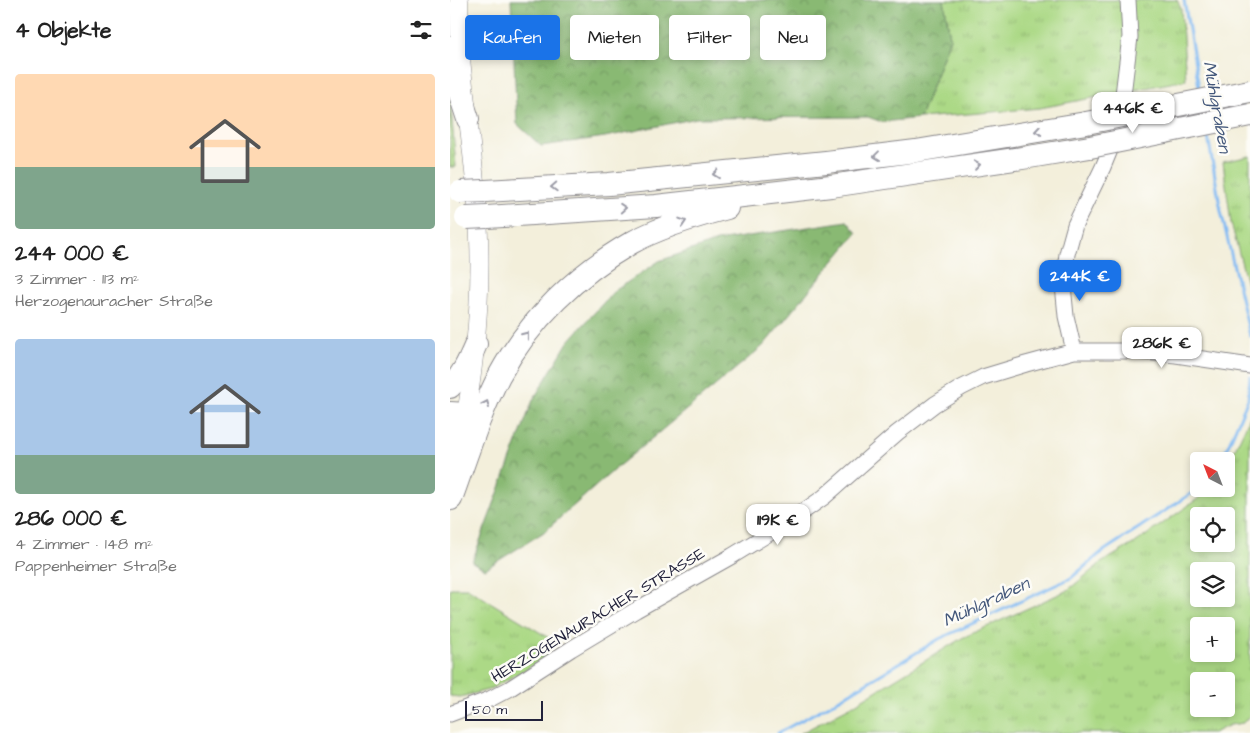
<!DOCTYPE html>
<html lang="de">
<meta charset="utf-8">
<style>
body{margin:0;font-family:"Architects Daughter",sans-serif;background:#f2f2f2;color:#222;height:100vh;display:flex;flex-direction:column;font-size:19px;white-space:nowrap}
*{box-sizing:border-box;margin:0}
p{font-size:16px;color:#767676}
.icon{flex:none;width:28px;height:28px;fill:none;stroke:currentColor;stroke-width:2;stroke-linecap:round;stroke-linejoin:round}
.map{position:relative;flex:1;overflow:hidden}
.drawer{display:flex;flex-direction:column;background:#fff;width:450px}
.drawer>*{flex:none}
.banner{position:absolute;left:15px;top:15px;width:475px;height:45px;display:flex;gap:10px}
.needle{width:32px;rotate:318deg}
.fabs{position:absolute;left:740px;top:452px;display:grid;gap:10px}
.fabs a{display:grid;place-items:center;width:45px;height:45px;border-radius:5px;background:#fff;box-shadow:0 2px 8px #0003;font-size:25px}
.scale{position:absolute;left:15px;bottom:12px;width:78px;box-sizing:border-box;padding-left:5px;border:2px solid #22223b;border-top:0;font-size:14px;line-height:18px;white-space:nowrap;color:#22223b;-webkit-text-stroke:4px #fdfcf7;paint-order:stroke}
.price{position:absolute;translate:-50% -42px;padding:0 11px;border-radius:10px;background:#fff;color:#222;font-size:16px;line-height:32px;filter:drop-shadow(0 1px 2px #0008)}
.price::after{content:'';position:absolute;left:50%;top:30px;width:15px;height:11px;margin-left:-8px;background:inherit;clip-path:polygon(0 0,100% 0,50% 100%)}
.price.current{background:#1a73e8;color:#fff}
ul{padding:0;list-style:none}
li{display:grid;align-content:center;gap:10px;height:265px;padding:0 15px}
li span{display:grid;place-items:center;height:155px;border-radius:5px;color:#555}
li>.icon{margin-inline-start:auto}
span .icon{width:90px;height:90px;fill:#fffc;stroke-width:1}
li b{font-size:21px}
h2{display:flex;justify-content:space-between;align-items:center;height:60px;padding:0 15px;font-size:21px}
.pill{padding:0 18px;border-radius:5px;background:#fff;box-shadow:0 2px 8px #0003;font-size:18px;line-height:45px}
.pill.current{background:#1a73e8;color:#fff}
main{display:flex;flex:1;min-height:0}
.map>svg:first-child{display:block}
</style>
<main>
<section class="drawer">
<h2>4 Objekte<svg class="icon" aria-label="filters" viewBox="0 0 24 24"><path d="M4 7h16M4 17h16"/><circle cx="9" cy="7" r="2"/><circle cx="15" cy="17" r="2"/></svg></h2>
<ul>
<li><span style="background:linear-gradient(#ffd9b3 60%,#7fa58c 0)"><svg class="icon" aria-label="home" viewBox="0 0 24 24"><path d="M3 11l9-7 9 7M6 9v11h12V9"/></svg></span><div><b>244 000 €</b><p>3 Zimmer · 113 m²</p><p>Herzogenauracher Straße</p></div></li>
<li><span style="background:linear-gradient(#a9c7e8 75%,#7fa58c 0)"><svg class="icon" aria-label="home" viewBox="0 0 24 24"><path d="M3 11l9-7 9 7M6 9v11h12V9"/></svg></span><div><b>286 000 €</b><p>4 Zimmer · 148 m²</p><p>Pappenheimer Straße</p></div></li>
</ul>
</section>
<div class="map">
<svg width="800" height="733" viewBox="0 0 800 733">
<defs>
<pattern id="grass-tufts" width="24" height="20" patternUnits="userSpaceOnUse" patternTransform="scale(1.25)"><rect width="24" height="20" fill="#acd986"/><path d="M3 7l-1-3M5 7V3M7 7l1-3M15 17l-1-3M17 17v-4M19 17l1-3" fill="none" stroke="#94ba75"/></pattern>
<pattern id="forest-crowns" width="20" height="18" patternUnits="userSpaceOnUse" patternTransform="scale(1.25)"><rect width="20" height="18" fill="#89b973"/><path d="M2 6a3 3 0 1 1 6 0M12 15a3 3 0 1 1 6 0" fill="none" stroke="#709660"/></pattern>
</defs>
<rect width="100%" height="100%" fill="#fdfcf7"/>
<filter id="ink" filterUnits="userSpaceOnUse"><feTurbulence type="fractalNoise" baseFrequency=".02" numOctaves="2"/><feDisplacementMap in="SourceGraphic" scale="10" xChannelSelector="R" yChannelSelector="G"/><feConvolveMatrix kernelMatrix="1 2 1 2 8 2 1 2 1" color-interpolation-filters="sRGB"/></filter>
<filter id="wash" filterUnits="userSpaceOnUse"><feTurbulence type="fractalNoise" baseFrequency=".0096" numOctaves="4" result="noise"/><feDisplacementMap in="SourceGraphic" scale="20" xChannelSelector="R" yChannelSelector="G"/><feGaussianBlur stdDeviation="1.12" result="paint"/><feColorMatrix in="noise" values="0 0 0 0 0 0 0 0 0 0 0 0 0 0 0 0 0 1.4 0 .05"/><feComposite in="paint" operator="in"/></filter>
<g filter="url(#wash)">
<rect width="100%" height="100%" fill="#f3efdb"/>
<!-- grass -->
<path fill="url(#grass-tufts)" stroke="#677e60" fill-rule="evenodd" d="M494 0H727L731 9 736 80 590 108 470 118 500 38Z
M0 96 6 167H0Z
M800 156V295L781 223 773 162Z
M800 417V715L793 723 780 725 763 733H351L400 707 512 638 618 590 651 563 688 541 749 498 757 489H776V468ZM776 516V544H749V516ZM749 571H776V599H749ZM776 626V654H749V626ZM776 681V709H749V681Z
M0 588H17L104 641 103 648 98 654 77 669 38 690 10 697 0 696Z"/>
<!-- forest -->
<path fill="url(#forest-crowns)" stroke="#566e57" d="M61 0H494L500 38 470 118 432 122 418 117 247 118 155 137 91 146 67 124Z
M397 221 407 233 313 346 165 469 94 532 35 569 22 562 83 400 118 342 163 292 209 261 267 241Z"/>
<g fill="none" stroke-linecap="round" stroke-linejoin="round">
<!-- stream -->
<path stroke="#83bbf3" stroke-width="3" d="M734 0 750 93
M757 131 771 211 800 336
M770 461 778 446 798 399 800 377
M328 733 385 702 489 639 621 578 652 552 742 493 749 486"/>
</g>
</g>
<g filter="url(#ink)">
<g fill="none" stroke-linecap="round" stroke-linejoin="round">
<defs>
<path id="tertiary" d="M624 351 616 316 613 285 617 254 625 225 653 167 669 128 680 37 678 0
M0 714 40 699 59 689 121 649 186 610 282 556 341 520 374 497 447 433 485 404 511 388 533 377 576 364 624 351H684L726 355 800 366"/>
<path id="secondary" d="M9 0C9 16 9 33 10 49 16 112 27 175 29 238 32 309 23 380 10 450"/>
<path id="motorway" d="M0 48 10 47
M0 67 3 73 18 119
M35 191 159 184 376 162 466 151 636 123
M37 217 206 206 381 186 579 157 640 147
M0 387C13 375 19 360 26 344
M0 413 17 414
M0 432 5 451 6 475
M1 499C16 458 29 415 49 376 79 320 127 274 181 243 208 228 247 216 277 208"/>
</defs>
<!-- tertiary casing -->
<use href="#tertiary" stroke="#8a888b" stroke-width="17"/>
<!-- secondary casing -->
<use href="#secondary" stroke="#8a888b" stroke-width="19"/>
<!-- motorway casing -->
<use href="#motorway" stroke="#8a888b" stroke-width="24"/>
<!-- tertiary -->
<use href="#tertiary" stroke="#fff" stroke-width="15"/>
<!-- secondary -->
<use href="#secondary" stroke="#fff" stroke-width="18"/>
<!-- motorway -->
<use href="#motorway" stroke="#fff" stroke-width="22"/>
<defs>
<path id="motorway-bridge" d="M636 123 800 91
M640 147 800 115
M10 192 35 191
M16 218 37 217"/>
</defs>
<!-- motorway-bridge casing -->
<use href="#motorway-bridge" stroke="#8a888b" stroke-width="24" stroke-linecap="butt"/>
<!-- motorway-bridge -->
<use href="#motorway-bridge" stroke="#fff" stroke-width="22"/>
</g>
<!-- one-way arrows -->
<defs><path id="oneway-chevron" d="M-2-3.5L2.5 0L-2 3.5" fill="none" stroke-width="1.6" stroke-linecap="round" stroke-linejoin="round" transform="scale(1.25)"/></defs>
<g stroke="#9c9ca7">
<use href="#oneway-chevron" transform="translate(588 131) rotate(171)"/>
<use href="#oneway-chevron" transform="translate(427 156) rotate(173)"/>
<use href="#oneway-chevron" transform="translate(527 165) rotate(-8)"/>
<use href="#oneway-chevron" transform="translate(266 174) rotate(174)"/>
<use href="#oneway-chevron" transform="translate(104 187) rotate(177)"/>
<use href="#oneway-chevron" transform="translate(173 208) rotate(-4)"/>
<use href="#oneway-chevron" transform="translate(233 222) rotate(-18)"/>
<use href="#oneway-chevron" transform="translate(76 335) rotate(-52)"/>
<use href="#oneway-chevron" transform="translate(36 404) rotate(-66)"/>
</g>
</g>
<g text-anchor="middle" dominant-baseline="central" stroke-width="5" stroke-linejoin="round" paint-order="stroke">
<!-- street labels -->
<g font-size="16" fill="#22223b" stroke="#fdfcf7">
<text transform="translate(148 615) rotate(-31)">HERZOGENAURACHER STRASSE</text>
</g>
<!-- water labels -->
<g font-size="18" font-style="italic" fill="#44587b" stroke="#fdfcf7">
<text transform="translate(767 107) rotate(80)">Mühlgraben</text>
<text transform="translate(536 602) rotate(-25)">Mühlgraben</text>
</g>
</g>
</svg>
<div class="fabs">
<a><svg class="needle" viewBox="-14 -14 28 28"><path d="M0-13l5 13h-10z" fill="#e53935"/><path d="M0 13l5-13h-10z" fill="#767676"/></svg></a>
<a><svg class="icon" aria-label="locate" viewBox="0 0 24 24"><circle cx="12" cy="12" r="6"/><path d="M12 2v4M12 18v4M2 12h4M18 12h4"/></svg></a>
<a><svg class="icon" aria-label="layers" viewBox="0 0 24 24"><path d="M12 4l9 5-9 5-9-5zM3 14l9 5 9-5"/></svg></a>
<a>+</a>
<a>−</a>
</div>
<div class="scale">50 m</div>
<b class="price" style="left:683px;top:134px">446K €</b>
<b class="price current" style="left:630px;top:302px">244K €</b>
<b class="price" style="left:712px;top:369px">286K €</b>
<b class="price" style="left:328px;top:546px">119K €</b>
<div class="banner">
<a class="pill current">Kaufen</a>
<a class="pill">Mieten</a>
<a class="pill">Filter</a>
<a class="pill">Neu</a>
</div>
</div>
</main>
